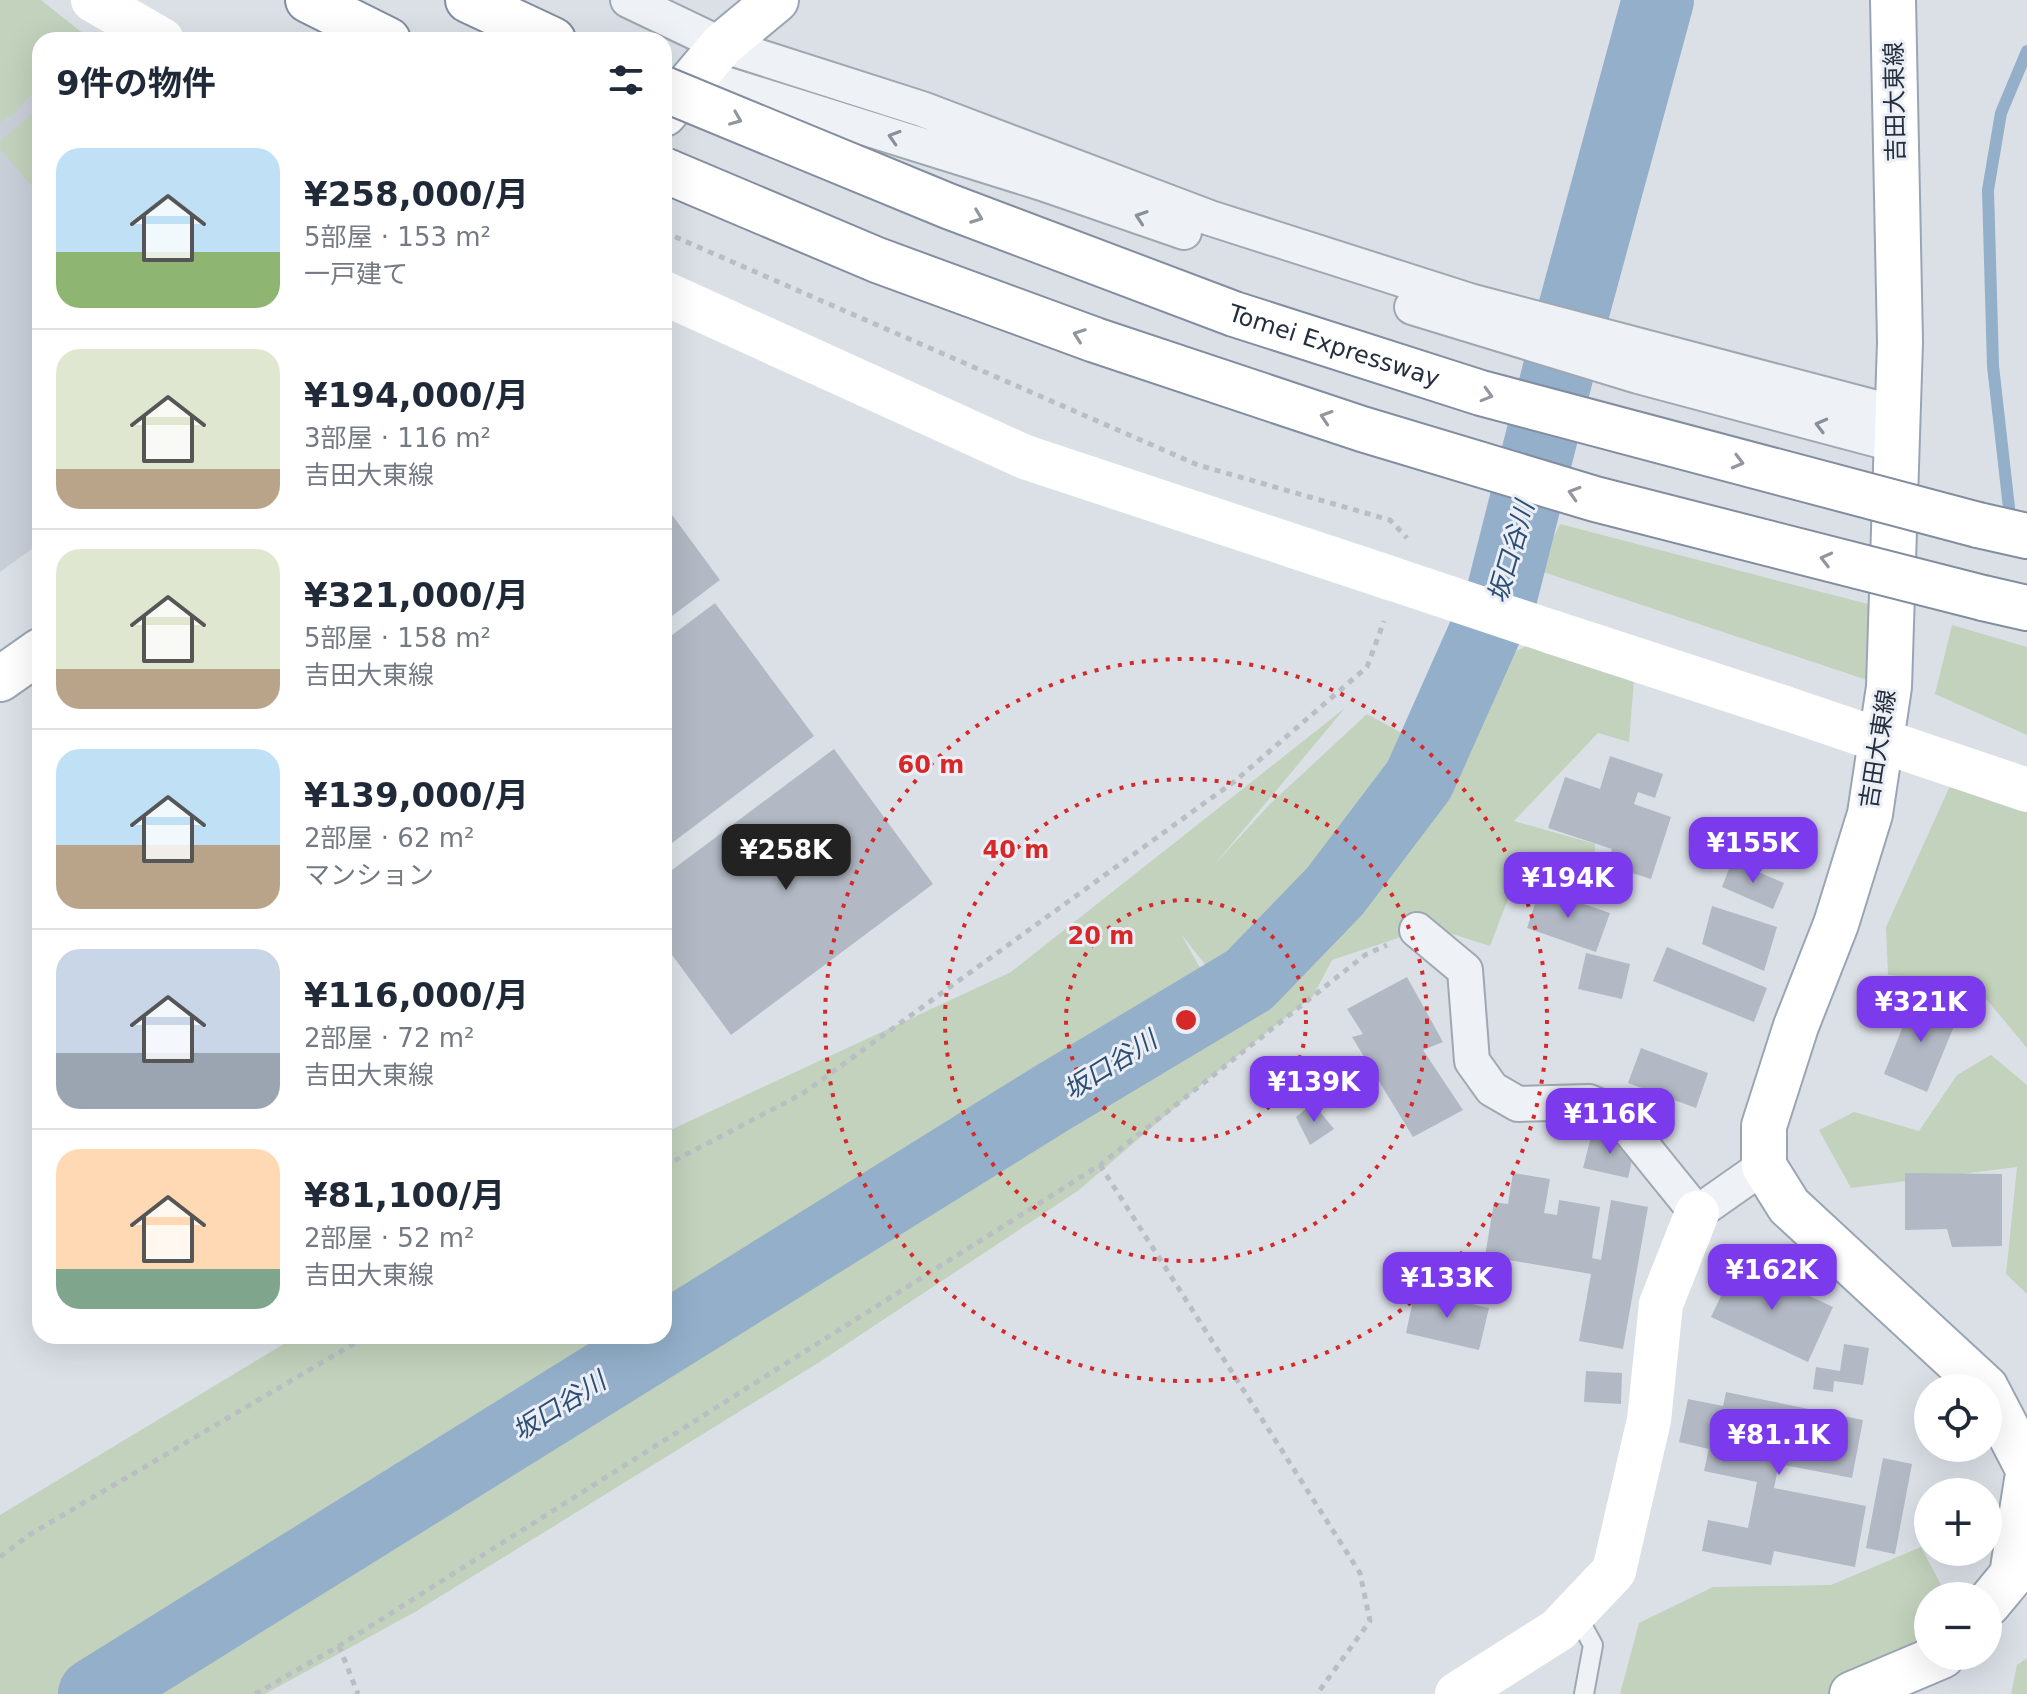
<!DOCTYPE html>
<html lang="ja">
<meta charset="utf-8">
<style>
body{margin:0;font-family:"DejaVu Sans","Noto Sans JP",sans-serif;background:#f6f6f7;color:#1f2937;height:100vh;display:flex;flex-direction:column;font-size:30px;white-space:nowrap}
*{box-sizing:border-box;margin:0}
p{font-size:26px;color:#747a83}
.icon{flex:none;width:44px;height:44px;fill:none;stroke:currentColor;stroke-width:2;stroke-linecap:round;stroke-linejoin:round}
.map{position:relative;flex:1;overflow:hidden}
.details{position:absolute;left:32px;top:32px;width:640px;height:1312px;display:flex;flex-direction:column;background:#fff;border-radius:24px;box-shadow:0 8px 32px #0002}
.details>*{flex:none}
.tools{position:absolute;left:1914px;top:1374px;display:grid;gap:16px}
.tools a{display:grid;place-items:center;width:88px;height:88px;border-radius:50%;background:#fff;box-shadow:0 8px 32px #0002;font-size:40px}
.price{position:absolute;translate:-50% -68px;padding:0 18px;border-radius:16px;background:#7c3aed;color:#fff;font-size:26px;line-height:52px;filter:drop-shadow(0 2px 4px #0008)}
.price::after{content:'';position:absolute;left:50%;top:48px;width:24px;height:18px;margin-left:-12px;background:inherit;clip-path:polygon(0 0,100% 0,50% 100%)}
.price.current{background:#222;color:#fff}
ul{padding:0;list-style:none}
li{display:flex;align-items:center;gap:24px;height:200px;padding:0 24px}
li+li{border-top:2px solid #e0e1e3}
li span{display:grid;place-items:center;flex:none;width:224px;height:160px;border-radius:24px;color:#555}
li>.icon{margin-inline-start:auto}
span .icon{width:96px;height:96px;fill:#fffc;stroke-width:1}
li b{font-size:34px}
h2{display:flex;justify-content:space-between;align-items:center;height:96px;padding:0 24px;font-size:34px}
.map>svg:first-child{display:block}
</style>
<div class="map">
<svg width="2027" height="1694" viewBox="0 0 2027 1694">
<rect width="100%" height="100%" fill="#dbe0e7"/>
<!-- built -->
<path fill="#c9cfd9" d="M0 0H34L93 40H40V543L0 572Z"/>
<!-- green -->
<path fill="#c2d2bc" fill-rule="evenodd" d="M0 0H41L85 35 80 40H40V85L14 114 0 122Z
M40 107V195L0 150V141Z
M1560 524 1891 610 1867 680 1537 570Z
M1952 625 2027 647V735L1935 694Z
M1527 646 1634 680 1629 742 1598 733 1514 821 1595 844 1593 890 1516 878 1490 946 1431 927 1332 960 1313 996 1207 1080 1079 1190 818 1363 415 1612 265 1694H0V1515L297 1336H664V1133L1011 972 1345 708 1215 864 1269 805 1367 714 1462 766 1486 665ZM1181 934 1211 972 1264 976 1212 989Z
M1950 786 2027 809V1048L1987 1000 1935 979 1888 975 1886 927Z
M1991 1055 2027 1085V1294L2006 1274 2017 1167 1851 1188 1819 1130 1854 1112 1919 1131 1957 1075Z
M1921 1547 1947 1596H1928V1640L1840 1694H1620L1639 1623 1713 1587 1831 1585Z
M2027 1658V1694H2011L2017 1665Z"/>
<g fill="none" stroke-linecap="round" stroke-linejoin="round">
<!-- stream -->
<path stroke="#93afca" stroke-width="12" d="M2009 508 1993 366 1988 190 2001 113 2027 51"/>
<!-- river -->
<path stroke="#93afca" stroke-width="72" d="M94 1694 1052 1098 1249 980 1335 891 1419 780 1502 594 1573 313 1658 0"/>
</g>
<!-- building -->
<path fill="#b2b9c4" d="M664 504 720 580 664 622Z
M715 603 814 736 664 849V641Z
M834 749 933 884 731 1035 664 944V876Z
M1610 756 1663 774 1655 798 1638 792 1634 804 1671 817 1651 879 1607 865 1612 849 1548 828 1565 777 1600 789Z
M1732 861 1784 883 1773 909 1722 887Z
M1540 889 1610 913 1596 952 1527 928Z
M1712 906 1777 927 1764 971 1702 944Z
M1667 947 1767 988 1754 1022 1653 981Z
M1586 953 1630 964 1622 999 1578 989Z
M1407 977 1443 1042 1423 1050 1463 1110 1413 1137 1352 1037 1363 1034 1347 1009Z
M1915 996 1959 1014 1927 1092 1884 1074Z
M1641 1048 1708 1073 1696 1108 1628 1083Z
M1313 1103 1334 1129 1310 1145 1296 1117Z
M1592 1133 1636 1143 1628 1178 1583 1168Z
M1513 1173 1550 1179 1544 1213 1557 1215 1559 1200 1600 1207 1592 1258 1601 1260 1611 1200 1648 1207 1623 1349 1579 1341 1591 1274 1485 1256 1494 1202 1508 1204Z
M1905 1173 2002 1174V1246L1952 1247 1947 1229 1905 1230Z
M1737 1262 1833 1307 1808 1362 1711 1317Z
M1415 1291 1489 1308 1479 1350 1406 1333Z
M1844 1344 1869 1348 1863 1385 1834 1381 1833 1392 1813 1389 1816 1367 1840 1371Z
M1586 1371 1622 1373 1621 1404 1584 1402Z
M1726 1392 1863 1420 1852 1478 1779 1464 1774 1488 1866 1506 1855 1567 1774 1551 1771 1565 1702 1551 1708 1520 1748 1528 1757 1482 1704 1471 1709 1449 1679 1442 1688 1399 1723 1406Z
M1883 1458 1912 1464 1895 1554 1866 1548Z"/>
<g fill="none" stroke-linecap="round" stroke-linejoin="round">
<defs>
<path id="lane" d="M1575 1612 1593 1645 1584 1694"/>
<path id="street" d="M628 0 722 45 922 109 1210 218 1473 302 1899 414
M696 75 1042 183 1184 232
M1412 307 1638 376 1897 445
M1417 930 1465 970 1472 1061 1492 1089 1518 1104 1589 1102 1616 1113 1697 1213 1764 1166"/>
<path id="primary" d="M1893 0 1900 342 1889 687 1870 814 1836 924 1796 1026 1764 1126V1166L1789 1206 1986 1388
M664 114 722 45 776 0
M0 679 40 651
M1988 1392 2027 1467
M1988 1604 2012 1575 2027 1480
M1852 1694 1942 1656"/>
<path id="highway" d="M308 0 388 40
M468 0 553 40
M1978 525 2027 536
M1983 598 2027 608"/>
</defs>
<!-- lane casing -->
<use href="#lane" stroke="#a0a7b1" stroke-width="22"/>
<!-- street casing -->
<use href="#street" stroke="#a0a7b1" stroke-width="38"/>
<!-- primary casing -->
<use href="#primary" stroke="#9aa5b3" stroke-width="48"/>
<!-- highway casing -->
<use href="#highway" stroke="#828e9f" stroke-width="48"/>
<!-- path -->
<path stroke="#b9bec5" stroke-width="5" stroke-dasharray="6 6" stroke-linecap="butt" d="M664 232 1198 465 1390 520 1407 538
M1100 1165 1360 1573 1370 1621 1317 1694
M664 1166 802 1094 1235 781 1367 667 1384 621
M0 1557 29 1535 367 1336
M339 1646 358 1694
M255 1694 339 1646 1100 1165 1365 955 1387 945"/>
<!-- lane -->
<use href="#lane" stroke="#eef1f5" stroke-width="18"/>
<!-- street -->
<use href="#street" stroke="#eef1f5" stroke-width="34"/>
<!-- secondary -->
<path stroke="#fff" stroke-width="44" d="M93 0 162 40
M664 293 1025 457 1393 579
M1552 632 1785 708
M1457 1694 1558 1630 1614 1571 1649 1420 1661 1304 1697 1213"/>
<!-- primary -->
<use href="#primary" stroke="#fff" stroke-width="44"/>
<!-- highway -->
<use href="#highway" stroke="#fff" stroke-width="44"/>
<defs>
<g id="highway-bridge">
<path id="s1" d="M664 89 948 206 1234 314 1481 393 1978 525"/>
<path d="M664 170 877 260 1095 340 1362 429 1595 499 1983 598"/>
</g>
</defs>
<!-- highway-bridge casing -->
<use href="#highway-bridge" stroke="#828e9f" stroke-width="48" stroke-linecap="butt"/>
<!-- secondary-bridge -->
<path stroke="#fff" stroke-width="44" d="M1393 579 1552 632
M1785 708 2027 790"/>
<!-- highway-bridge -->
<use href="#highway-bridge" stroke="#fff" stroke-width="44"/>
</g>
<!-- one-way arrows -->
<defs><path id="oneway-chevron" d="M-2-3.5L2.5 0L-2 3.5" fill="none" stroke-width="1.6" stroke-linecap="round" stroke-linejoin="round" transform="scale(2)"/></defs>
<g stroke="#92969e">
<use href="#oneway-chevron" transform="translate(736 119) rotate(22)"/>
<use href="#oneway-chevron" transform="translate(977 217) rotate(21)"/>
<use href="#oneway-chevron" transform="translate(1079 335) rotate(-160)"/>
<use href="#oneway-chevron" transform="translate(1487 395) rotate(16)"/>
<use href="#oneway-chevron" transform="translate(1326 417) rotate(-162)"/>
<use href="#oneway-chevron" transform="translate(1738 462) rotate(15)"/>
<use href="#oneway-chevron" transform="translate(1574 493) rotate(-163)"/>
<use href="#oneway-chevron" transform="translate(1826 559) rotate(-166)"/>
</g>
<g stroke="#89909a">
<use href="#oneway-chevron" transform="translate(894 137) rotate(-163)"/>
<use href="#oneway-chevron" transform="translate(1141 217) rotate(-161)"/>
<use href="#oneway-chevron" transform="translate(1821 425) rotate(-165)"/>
</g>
<!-- distance rings -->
<g fill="none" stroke="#d62828" stroke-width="4" stroke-dasharray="4 8">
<circle cx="1186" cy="1020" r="120"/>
<circle cx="1186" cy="1020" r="241"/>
<circle cx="1186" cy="1020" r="361"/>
</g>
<g text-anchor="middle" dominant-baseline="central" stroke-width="6" stroke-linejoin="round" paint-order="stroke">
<!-- street labels -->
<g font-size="24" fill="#242e3e" stroke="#ebeff5">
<text transform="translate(1895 102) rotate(-91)">吉田大東線</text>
<text stroke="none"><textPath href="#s1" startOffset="718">Tomei Expressway</textPath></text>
<text transform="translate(1878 749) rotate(-81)">吉田大東線</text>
</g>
<!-- water labels -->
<g font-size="26" font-style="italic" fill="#2c4d74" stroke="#ebeff5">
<text transform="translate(1511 552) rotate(-74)">坂口谷川</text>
<text transform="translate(1110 1065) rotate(-32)">坂口谷川</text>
<text transform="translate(559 1406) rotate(-32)">坂口谷川</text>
</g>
</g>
<circle cx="1186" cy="1020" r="12" fill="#d62828" stroke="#ebeff5" stroke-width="4"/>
<g font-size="24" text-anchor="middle" font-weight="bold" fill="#d62828" stroke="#ebeff5" stroke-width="6" stroke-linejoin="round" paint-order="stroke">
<text x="931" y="773">60 m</text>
<text x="1016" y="858">40 m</text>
<text x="1101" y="944">20 m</text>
</g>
</svg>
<div class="tools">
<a><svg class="icon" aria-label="locate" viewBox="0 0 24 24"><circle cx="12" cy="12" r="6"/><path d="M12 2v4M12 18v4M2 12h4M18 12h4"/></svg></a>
<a>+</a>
<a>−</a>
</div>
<b class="price" style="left:1753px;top:885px">¥155K</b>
<b class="price current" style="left:786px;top:892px">¥258K</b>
<b class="price" style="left:1568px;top:920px">¥194K</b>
<b class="price" style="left:1921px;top:1044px">¥321K</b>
<b class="price" style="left:1314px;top:1124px">¥139K</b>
<b class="price" style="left:1610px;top:1156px">¥116K</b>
<b class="price" style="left:1772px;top:1312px">¥162K</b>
<b class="price" style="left:1447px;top:1320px">¥133K</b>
<b class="price" style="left:1779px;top:1477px">¥81.1K</b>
<section class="details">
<h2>9件の物件<svg class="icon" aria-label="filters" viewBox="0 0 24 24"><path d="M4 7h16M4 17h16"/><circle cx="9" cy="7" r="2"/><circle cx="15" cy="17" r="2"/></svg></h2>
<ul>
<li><span style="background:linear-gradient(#bfe0f5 65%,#8fb573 0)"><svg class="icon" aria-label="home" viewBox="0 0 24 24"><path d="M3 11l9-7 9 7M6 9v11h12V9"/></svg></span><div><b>¥258,000/月</b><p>5部屋 · 153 m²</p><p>一戸建て</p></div></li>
<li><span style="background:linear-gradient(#dfe7d0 75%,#b9a48a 0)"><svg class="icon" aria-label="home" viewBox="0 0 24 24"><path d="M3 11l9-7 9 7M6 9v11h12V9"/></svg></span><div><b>¥194,000/月</b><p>3部屋 · 116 m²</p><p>吉田大東線</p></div></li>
<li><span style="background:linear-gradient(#dfe7d0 75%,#b9a48a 0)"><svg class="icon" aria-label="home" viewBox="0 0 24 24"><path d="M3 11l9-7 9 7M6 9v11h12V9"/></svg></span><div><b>¥321,000/月</b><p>5部屋 · 158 m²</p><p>吉田大東線</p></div></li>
<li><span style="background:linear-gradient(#bfe0f5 60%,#b9a48a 0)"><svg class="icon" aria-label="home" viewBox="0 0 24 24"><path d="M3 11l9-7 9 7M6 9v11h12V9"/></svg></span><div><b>¥139,000/月</b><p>2部屋 · 62 m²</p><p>マンション</p></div></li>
<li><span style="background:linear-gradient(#c9d6e8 65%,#9aa5b1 0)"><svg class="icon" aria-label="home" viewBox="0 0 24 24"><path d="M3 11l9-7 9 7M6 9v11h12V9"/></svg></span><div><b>¥116,000/月</b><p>2部屋 · 72 m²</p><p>吉田大東線</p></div></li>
<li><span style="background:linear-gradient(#ffd9b3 75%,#7fa58c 0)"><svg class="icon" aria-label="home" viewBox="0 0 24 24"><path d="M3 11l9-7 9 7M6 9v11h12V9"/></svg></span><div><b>¥81,100/月</b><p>2部屋 · 52 m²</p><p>吉田大東線</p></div></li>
</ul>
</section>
</div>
